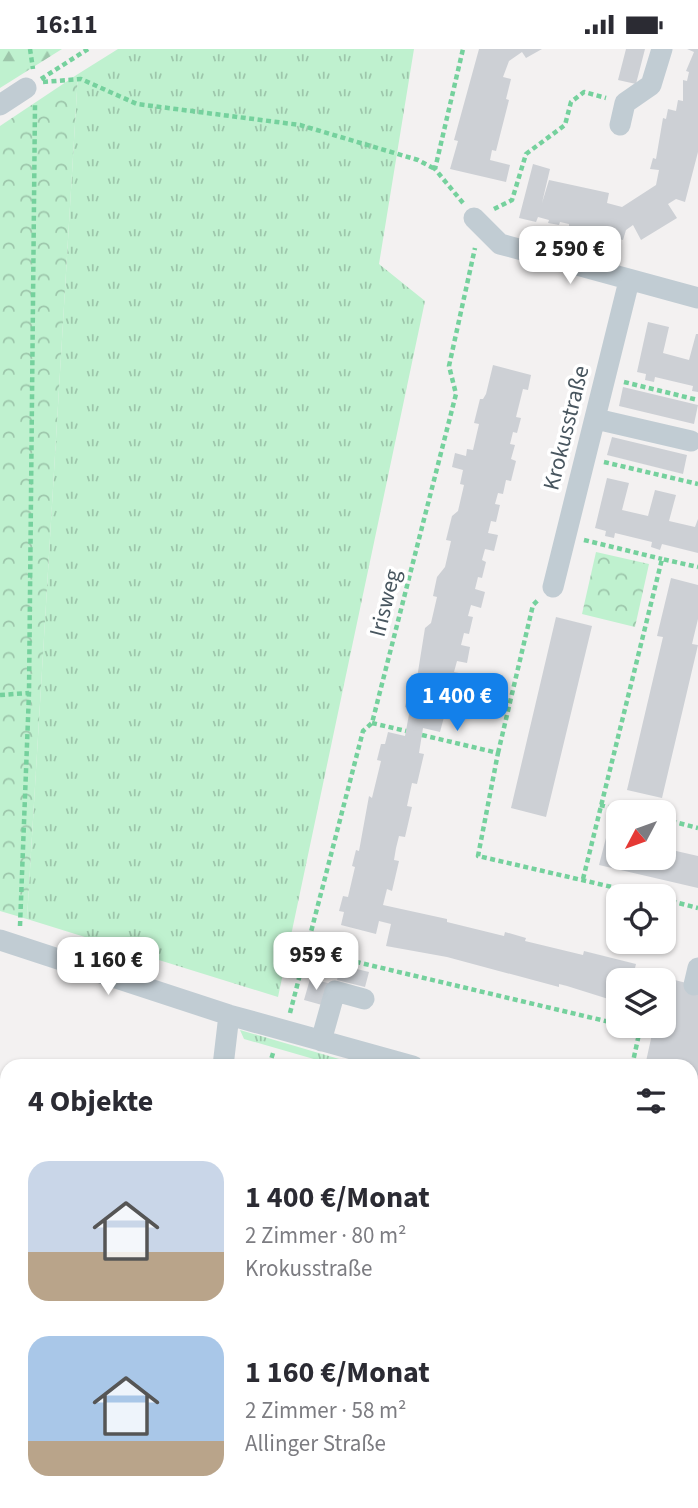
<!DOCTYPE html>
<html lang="de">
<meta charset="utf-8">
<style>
body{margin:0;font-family:"Source Sans 3",sans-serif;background:#f7f7f7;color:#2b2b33;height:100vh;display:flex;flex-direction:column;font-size:26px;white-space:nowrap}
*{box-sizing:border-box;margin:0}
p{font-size:23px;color:#7c7c81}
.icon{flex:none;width:38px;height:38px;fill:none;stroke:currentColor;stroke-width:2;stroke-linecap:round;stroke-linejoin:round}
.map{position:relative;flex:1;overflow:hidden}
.drawer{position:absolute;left:0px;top:1010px;width:698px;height:450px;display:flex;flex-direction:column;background:#fff;border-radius:21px 21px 0 0;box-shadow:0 2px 5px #0004}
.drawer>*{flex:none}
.needle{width:46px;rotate:229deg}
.fabs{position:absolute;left:606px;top:751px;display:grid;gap:14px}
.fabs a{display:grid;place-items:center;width:70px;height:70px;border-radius:14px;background:#fff;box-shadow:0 2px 5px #0004;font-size:35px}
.price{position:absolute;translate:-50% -60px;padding:0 16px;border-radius:14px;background:#fff;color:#222;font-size:23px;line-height:46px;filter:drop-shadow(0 2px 4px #0008)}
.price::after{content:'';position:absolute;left:50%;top:42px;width:21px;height:16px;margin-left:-10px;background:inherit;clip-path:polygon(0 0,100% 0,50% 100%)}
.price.selected{background:#1380ea;color:#fff}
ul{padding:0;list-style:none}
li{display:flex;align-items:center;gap:21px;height:175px;padding:0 28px}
li span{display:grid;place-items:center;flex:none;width:196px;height:140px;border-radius:21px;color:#555}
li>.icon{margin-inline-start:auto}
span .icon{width:84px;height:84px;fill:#fffc;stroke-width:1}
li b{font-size:30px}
h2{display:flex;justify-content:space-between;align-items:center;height:84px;padding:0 28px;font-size:30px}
.status{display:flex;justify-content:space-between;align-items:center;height:49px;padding:0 35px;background:#fff;direction:ltr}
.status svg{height:19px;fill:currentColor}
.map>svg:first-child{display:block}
</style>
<div class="status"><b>16:11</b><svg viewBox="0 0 49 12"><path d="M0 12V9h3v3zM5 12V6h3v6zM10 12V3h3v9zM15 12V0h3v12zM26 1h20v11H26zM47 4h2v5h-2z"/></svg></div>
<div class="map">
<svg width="698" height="1459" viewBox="0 0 698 1459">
<defs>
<pattern id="grass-tufts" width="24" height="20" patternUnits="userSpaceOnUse" patternTransform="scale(1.75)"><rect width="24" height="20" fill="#bff1cf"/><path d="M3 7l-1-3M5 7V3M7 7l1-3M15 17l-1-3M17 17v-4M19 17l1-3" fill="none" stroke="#9dc6ab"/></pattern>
<pattern id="forest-firs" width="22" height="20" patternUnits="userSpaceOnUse" patternTransform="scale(1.75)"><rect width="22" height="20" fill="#bff1cf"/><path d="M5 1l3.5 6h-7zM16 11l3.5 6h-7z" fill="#9dc6ab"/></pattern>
<pattern id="park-crowns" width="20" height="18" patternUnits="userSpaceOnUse" patternTransform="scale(1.75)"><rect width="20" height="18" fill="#bff1cf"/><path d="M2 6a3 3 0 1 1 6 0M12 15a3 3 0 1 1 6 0" fill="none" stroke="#9dc6ab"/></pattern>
</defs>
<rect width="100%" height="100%" fill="#f3f1f1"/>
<!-- grass -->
<path fill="url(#grass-tufts)" d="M118 0H414L379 215 425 252 278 948 27 870 78 25Z
M240 981 363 1017H338L244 990Z
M7 1027V1111L0 1108V1039Z"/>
<!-- forest -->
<path fill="url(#forest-firs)" d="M0 0H62L0 39Z"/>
<!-- park -->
<path fill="url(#park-crowns)" d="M78 25 27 870 0 862V77Z
M596 503 649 515 635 578 582 565Z
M286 1453H466L465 1459H289Z"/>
<!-- building -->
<path fill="#cdd0d5" d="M479 0H542L526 9 522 3 509 12 503 28 511 30 506 50 509 51 496 102 492 101 490 111 510 116 506 133 450 120 458 92 454 91Z
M626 0H645L636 35 618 31Z
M687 0H698V103L685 153 676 150 668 155 677 169 641 191 633 176 626 181 623 191 588 183 589 180 580 178 579 181 569 179V175L560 173 559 176 548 174 549 171 538 168 536 173 519 169 533 115 550 120 542 154 549 131 609 144 607 154 622 158 656 136 659 121 650 120 653 109 656 110 663 69 666 70 668 60 676 62 678 51 683 52V31L687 32 689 23 686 22 694 3Z
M648 273 669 278 663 304 689 311 696 285H698V343L692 342 693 337 655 328 654 333 645 331 646 325 637 323Z
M493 316 531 326 528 341 523 340 516 368 521 369 517 384 513 383 510 395 515 396 511 410 516 412 511 432 506 431 503 445 498 444 495 455 500 456 496 473 491 472 488 484 498 486 494 502 485 500 482 511 486 513 482 529 478 528 475 540 485 543 481 559 471 556 468 567 473 568 469 585 464 584 461 596 470 598 467 614 457 612 454 623 459 624 455 641 450 640 448 652 452 653 448 669 444 668 440 683 423 679 419 704 424 705 417 735 412 734 407 757 412 758 405 788 399 787 396 799 394 811 399 812 392 842 387 840 383 856 447 870V873L504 887 505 883 526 889 525 892 583 906 584 902 636 915 632 931H618V953L567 937 559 935V938L447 908 386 897 391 875 379 872 376 885 341 876 344 863 339 862 343 847 348 848 355 818 352 817 356 801 359 802 369 747 372 749 381 712 377 711 381 695H385L388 683 405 687 410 660 405 658 411 634 414 635 417 629 425 579 431 574 437 548 433 547 437 528 445 518 451 492 446 491 452 467 458 462 464 436 460 435 463 421 452 418 455 404 466 407 467 400 473 401 479 375 474 374 480 350H483L486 345Z
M623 338 698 356 694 375 619 357Z
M612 388 687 406 683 425 607 406Z
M607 429 629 434 622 461 648 467 655 441 676 446 669 472 695 478 698 470V504L662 495 660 501 651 498 652 493 615 484 614 489 605 487 606 482 595 479Z
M671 529 698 536V570L692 595 698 596 662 749 627 741 663 588 657 587Z
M556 568 592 577 546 768 511 759Z
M607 785 618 787V808H663V799L698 807V839L599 816Z
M341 916 369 923 365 938 337 931Z
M667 929 698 937V1040L691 1039V1017H645L654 976H663Z
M310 930 328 934 322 956 304 951Z
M0 1189 7 1191V1268L0 1266Z
M691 1243 698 1245V1314L691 1313Z
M691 1404 698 1405 697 1449 691 1448Z"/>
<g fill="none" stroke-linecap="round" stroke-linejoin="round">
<!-- path -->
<path stroke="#75d19d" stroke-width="4.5" stroke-dasharray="5 3.5" stroke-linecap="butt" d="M30 0 33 20
M41 30 88 0
M43 33 81 30 137 55 300 76 418 111 435 120
M463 154 435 120 463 0
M494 160 512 151 526 105 565 76 571 53 584 43 606 49
M624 333 698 351
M604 413 698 435
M584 491 662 510
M0 646 29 644
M372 674 406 682
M422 686 498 704 478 807 651 847
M498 704 533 556 539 550
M600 756 631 763
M663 770 698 779
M583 830 662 510 698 518
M663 850 698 859
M20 877 29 644 35 56
M306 901 618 975
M290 964 363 682 372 674 456 345 449 317 475 199
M623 976 640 981
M269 1017 274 1001
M601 1017 602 1011
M632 1017 641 976
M691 1211 698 1190
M691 1236H692
M488 1452V1459
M618 1456 659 1455 679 1459
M544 1459 577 1457"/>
<!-- minor -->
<path stroke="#c1ccd3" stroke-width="21" d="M0 56 26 39
M620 76 625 54 651 36 662 0
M474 169 500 195 698 249
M596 370 691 392
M553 538 629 232
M0 891 229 966 413 1017
M694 936 698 919
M321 992 335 942 364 950
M223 1017 229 966
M691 1087 698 1089
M597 1452V1459"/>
</g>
<g text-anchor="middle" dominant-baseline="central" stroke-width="7" stroke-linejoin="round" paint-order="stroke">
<!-- street labels -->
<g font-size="23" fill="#48565f" stroke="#fff">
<text transform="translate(566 379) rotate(-76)">Krokusstraße</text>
<text transform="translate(385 554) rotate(-76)">Irisweg</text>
</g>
</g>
</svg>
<div class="fabs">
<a><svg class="needle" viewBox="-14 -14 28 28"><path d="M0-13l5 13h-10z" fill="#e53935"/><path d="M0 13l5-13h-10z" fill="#7c7c81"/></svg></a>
<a><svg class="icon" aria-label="locate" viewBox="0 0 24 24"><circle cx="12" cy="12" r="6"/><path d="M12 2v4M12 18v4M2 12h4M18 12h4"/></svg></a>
<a><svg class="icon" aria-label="layers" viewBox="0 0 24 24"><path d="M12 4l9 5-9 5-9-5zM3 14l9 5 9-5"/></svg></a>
</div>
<b class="price" style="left:570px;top:237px">2 590 €</b>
<b class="price selected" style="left:457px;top:684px">1 400 €</b>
<b class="price" style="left:316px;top:943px">959 €</b>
<b class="price" style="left:108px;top:948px">1 160 €</b>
<section class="drawer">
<h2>4 Objekte<svg class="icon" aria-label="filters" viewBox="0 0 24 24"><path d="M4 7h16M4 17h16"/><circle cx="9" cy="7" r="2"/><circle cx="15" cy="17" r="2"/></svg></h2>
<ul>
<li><span style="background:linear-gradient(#c9d6e8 65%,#b9a48a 0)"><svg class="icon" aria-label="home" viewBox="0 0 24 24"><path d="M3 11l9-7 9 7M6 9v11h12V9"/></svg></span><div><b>1 400 €/Monat</b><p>2 Zimmer · 80 m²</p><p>Krokusstraße</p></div></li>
<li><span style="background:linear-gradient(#a9c7e8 75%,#b9a48a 0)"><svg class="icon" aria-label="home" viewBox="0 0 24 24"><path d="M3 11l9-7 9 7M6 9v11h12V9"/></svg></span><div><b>1 160 €/Monat</b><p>2 Zimmer · 58 m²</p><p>Allinger Straße</p></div></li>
</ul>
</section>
</div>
